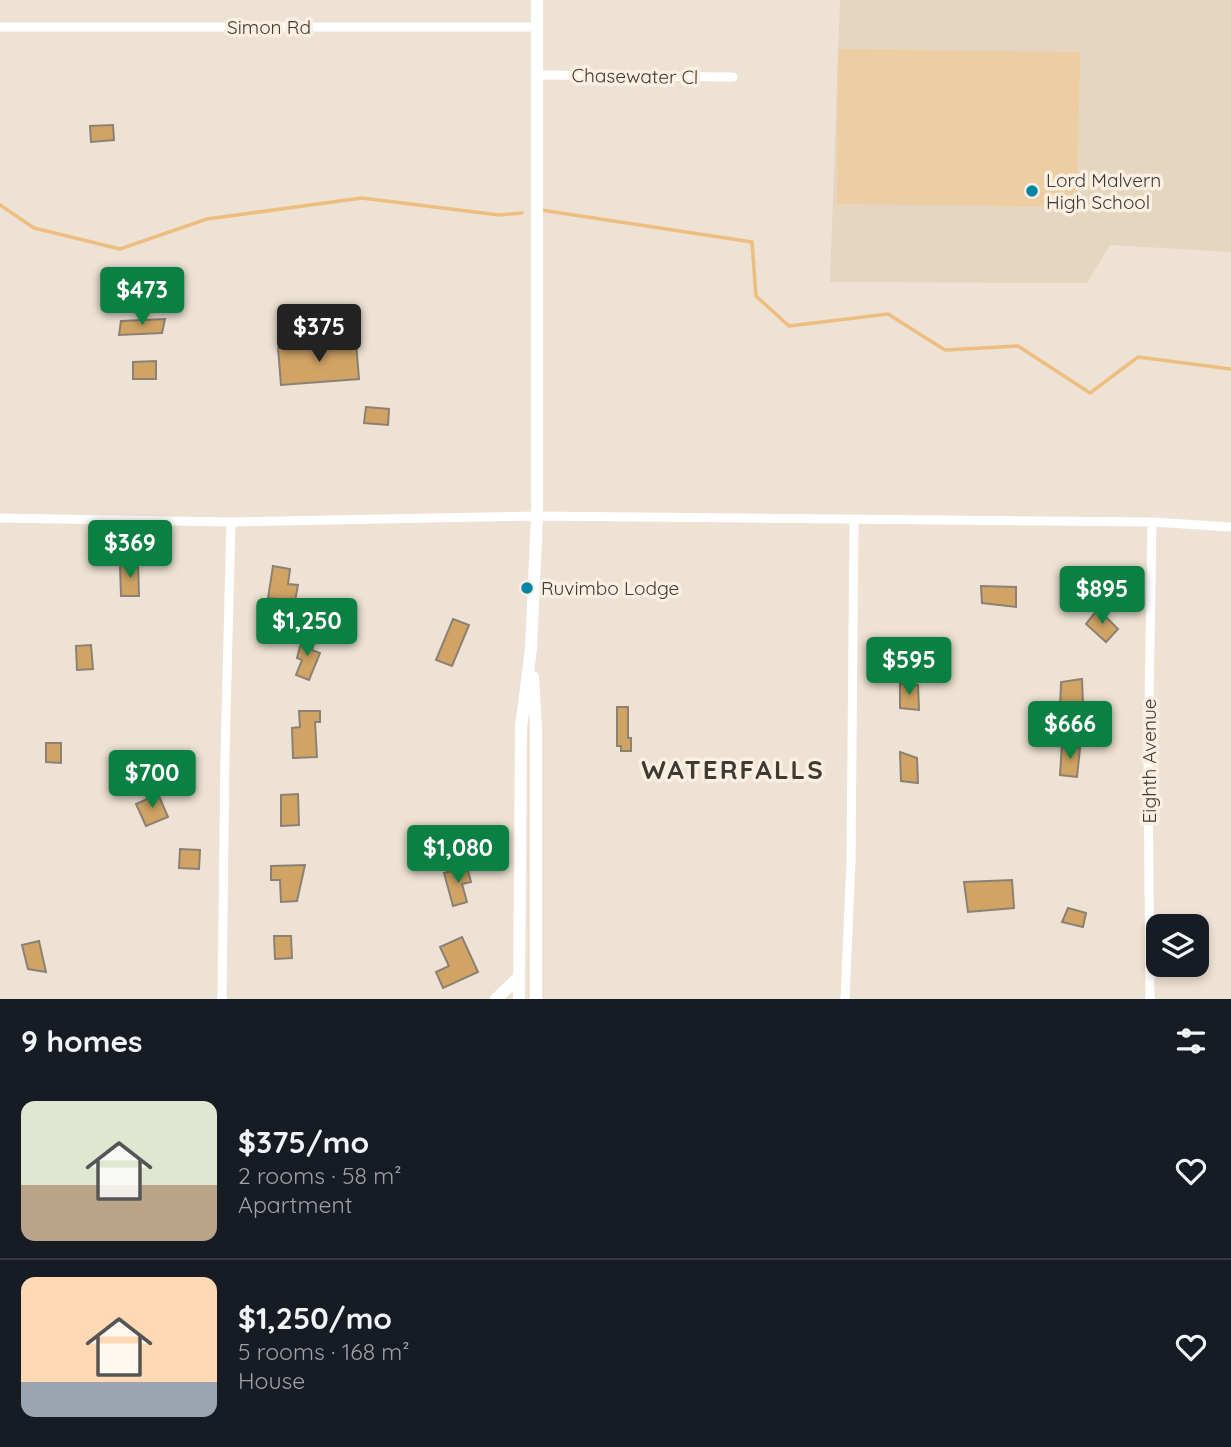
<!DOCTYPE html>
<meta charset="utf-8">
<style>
body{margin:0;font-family:Quicksand,sans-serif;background:#20242c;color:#f1f3f6;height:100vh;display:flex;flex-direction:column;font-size:26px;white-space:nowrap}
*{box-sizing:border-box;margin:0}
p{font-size:23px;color:#9ea1a6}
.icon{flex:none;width:38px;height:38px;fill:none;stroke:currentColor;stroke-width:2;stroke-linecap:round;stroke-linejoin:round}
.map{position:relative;height:999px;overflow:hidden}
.sheet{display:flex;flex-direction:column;background:#171b24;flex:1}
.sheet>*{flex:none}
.fabs{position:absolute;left:1146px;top:914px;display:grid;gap:14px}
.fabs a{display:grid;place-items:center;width:63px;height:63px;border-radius:14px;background:#171b24;box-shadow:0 4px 10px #0003;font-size:35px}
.price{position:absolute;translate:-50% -60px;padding:0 16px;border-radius:7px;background:#0b8043;color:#fff;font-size:23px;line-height:46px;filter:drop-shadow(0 2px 4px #0008)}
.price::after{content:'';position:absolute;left:50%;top:42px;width:21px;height:16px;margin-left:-10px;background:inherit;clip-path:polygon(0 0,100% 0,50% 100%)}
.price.active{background:#222;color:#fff}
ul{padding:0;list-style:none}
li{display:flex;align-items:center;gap:21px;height:175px;padding:0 21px}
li+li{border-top:2px solid #363941}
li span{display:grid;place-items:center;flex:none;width:196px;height:140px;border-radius:14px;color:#555}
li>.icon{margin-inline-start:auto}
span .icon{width:84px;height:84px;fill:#fffc;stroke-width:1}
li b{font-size:30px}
h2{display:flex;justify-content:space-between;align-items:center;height:84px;padding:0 21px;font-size:30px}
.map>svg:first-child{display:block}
</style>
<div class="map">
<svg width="1231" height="999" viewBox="0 0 1231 999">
<rect width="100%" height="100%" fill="#ede2d3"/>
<!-- built -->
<path fill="#e5d6c1" d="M840 0H1231V252L1110 245 1087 283 830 282Z"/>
<!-- green -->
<path fill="#edcda2" d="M838 49 1080 52 1077 207 837 204Z"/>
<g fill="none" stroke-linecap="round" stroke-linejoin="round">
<!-- stream -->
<path stroke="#edbe7f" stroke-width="3.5" d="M0 205 34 228 120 249 207 219 362 198 499 215 522 213
M541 210 752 242 756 296 789 326 888 314 945 350 1018 346 1090 393 1138 357 1231 369"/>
</g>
<!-- building -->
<path fill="#d1a465" stroke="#8b8174" stroke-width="2" d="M113 125 114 140 91 142 90 126Z
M165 319 162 333 119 335 121 321Z
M356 342 359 379 281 385 278 348Z
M156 361V379H133V362Z
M366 407 389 409 388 425 364 423Z
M138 564 139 596H121L120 565Z
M273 566 290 569 288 584 298 585 295 601 268 598Z
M981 586 1016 587V607L982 603Z
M1098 609 1118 629 1106 642 1086 624Z
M453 619 469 625 452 666 436 660Z
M303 636 315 640 312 650 320 653 309 680 296 675 302 660 297 658Z
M91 645 93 669 77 670 76 646Z
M1082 679 1083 704 1060 709 1061 682Z
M900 684 918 685 919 710 900 708Z
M617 707H628V738H631V751H621V746H617Z
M299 711H320V722H315L317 757 293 758 292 728 300 727Z
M46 743H61V763L46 762Z
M1062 744 1080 748 1077 777 1060 775Z
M900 752 917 758 918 783 901 781Z
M158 794 168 817 146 826 136 804Z
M298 794 299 825 281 826V795Z
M180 849 200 850 199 869 179 868Z
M305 865 297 901 281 902 280 880H271V866Z
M467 867 471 882 462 884 467 902 453 906 444 873Z
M1012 880 1014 908 968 912 964 882Z
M1068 908 1086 913 1083 927 1062 922Z
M274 936H291L292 958 275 959Z
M462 937 478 972 443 988 436 972 449 966 440 947Z
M39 941 46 972 28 969 22 945Z"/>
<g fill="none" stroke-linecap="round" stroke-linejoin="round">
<!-- street -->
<path stroke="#fff" stroke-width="9" d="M0 27H537
M537 75 733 77
M0 518 231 522 537 516 1152 522 1231 527
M222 999 225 754 231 522
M845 999 851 861 854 521
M1150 999 1148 765 1152 522"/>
<!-- secondary -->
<path stroke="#fff" stroke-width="12" d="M533 677 536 728V999
M496 999 519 977
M519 999 521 727 531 649 537 516V0"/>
</g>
<!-- markers -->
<g fill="#0385a8" stroke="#faefe1" stroke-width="2.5">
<circle cx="1032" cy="191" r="7"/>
<circle cx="527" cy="588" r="7"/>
</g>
<g text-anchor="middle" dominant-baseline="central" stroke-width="7" stroke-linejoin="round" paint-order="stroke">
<!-- street labels -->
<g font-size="19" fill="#3e3a34" stroke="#faefe1">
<text x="269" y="27">Simon Rd</text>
<text transform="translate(635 76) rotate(1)">Chasewater Cl</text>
<text transform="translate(1149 761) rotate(-90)">Eighth Avenue</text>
</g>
<!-- poi labels -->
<g font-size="19" fill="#3e3a34" stroke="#faefe1" text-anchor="start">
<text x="1046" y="180">Lord Malvern<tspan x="1046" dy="22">High School</tspan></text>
<text x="541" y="588">Ruvimbo Lodge</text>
</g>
<!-- district labels -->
<g font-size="26" font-weight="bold" letter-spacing="2" fill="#3e3a34" stroke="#faefe1">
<text x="733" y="769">WATERFALLS</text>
</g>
</g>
</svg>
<div class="fabs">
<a><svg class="icon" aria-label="layers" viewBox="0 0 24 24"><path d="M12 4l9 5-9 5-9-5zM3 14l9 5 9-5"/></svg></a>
</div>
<b class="price" style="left:142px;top:327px">$473</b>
<b class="price active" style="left:319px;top:364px">$375</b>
<b class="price" style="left:130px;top:580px">$369</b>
<b class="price" style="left:1102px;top:626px">$895</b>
<b class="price" style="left:307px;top:658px">$1,250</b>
<b class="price" style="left:909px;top:697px">$595</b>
<b class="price" style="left:1070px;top:761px">$666</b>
<b class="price" style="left:152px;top:810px">$700</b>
<b class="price" style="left:458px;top:885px">$1,080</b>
</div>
<section class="sheet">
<h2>9 homes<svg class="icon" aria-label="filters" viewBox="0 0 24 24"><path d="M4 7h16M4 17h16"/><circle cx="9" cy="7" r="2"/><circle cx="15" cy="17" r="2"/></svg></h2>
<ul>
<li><span style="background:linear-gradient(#dfe7d0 60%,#b9a48a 0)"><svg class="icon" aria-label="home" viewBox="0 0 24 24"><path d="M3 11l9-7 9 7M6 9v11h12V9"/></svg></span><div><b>$375/mo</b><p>2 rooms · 58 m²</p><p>Apartment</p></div><svg class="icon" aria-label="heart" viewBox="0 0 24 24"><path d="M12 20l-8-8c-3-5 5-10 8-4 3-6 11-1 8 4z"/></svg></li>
<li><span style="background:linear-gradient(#ffd9b3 75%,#9aa5b1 0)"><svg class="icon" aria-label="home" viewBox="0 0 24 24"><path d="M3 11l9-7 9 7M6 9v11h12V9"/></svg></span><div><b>$1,250/mo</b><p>5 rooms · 168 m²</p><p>House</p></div><svg class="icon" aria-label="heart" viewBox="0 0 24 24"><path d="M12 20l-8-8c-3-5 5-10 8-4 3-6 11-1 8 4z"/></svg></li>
</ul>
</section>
